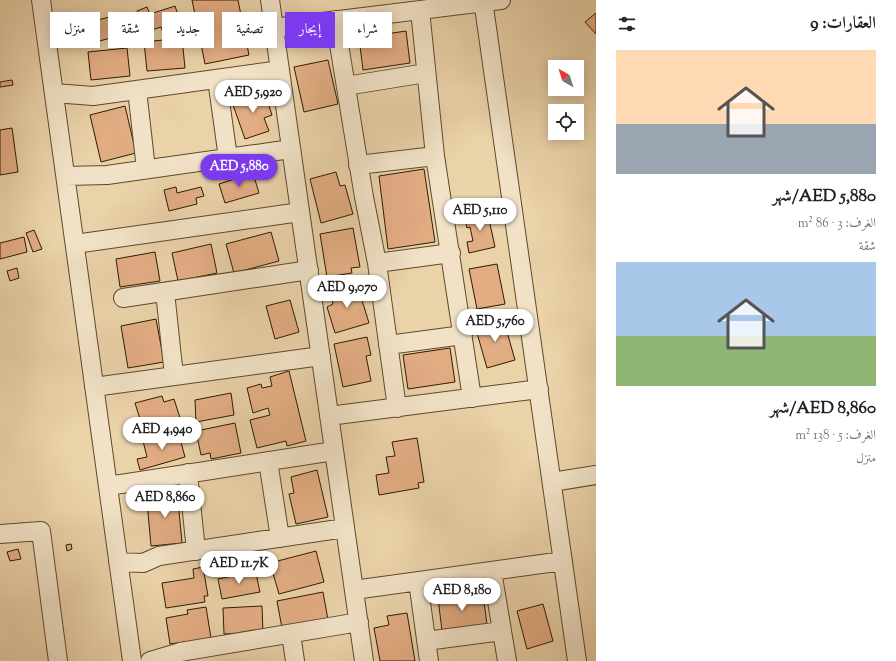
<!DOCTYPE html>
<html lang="ar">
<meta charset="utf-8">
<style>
body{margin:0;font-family:"Sorts Mill Goudy",Amiri,serif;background:#f2f2f2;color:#222;direction:rtl;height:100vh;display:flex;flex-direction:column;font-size:15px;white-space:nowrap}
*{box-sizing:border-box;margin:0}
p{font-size:13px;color:#767676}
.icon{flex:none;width:22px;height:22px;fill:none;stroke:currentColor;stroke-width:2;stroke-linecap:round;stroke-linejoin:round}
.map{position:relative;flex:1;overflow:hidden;direction:ltr}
.details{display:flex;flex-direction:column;background:#fff;width:300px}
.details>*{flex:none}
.top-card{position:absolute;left:12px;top:12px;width:380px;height:36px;direction:rtl;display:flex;gap:8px}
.needle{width:26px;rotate:321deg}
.controls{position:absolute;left:548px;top:60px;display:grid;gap:8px}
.controls a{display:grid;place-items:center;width:36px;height:36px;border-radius:0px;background:#fff;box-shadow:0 2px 10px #0003;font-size:20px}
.price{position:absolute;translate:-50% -34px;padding:0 9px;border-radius:14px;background:#fff;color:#222;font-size:13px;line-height:26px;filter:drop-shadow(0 1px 2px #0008)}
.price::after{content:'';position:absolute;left:50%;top:24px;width:12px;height:9px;margin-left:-6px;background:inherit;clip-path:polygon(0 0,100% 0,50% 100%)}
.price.selected{background:#7c3aed;color:#fff}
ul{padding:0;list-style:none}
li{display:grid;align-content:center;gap:8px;height:212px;padding:0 20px}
li span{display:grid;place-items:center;height:124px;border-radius:0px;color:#555}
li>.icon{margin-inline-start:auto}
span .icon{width:72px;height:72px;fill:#fffc;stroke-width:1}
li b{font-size:17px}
h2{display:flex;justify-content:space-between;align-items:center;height:48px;padding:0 20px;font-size:17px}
.pill{padding:0 14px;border-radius:0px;background:#fff;box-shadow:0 2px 10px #0003;font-size:14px;line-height:36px}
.pill.selected{background:#7c3aed;color:#fff}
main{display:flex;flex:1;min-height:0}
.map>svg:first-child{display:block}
</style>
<main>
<section class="details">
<h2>العقارات: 9<svg class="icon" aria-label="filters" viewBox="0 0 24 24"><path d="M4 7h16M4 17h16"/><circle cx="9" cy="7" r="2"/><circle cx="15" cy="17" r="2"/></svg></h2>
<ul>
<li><span style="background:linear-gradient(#ffd9b3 60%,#9aa5b1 0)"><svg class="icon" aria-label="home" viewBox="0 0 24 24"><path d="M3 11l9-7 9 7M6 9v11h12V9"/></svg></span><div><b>AED 5,880/شهر</b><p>الغرف: 3 · 86 m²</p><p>شقة</p></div></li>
<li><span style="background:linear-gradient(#a9c7e8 60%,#8fb573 0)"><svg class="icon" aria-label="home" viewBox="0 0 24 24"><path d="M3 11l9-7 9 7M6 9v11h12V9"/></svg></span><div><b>AED 8,860/شهر</b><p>الغرف: 5 · 138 m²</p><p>منزل</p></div></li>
</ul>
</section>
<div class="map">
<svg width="596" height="661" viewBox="0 0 596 661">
<rect width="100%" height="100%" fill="#ead2a9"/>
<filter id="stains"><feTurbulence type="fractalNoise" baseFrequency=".005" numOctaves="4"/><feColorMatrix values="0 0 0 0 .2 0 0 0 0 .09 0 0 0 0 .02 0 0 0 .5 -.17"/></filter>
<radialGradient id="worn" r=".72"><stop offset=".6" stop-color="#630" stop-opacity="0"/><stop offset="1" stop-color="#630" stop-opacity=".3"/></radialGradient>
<!-- building -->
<path fill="#e3ad84" stroke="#2f1b00" d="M192 0H238L249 55 205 64Z
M175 6 182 27 163 33 161 27 145 32 137 11 147 7 150 14Z
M596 13V34L585 22Z
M92 14 94 21 121 14 126 34 88 44 82 17Z
M406 31 410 63 363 70 359 38Z
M182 38 185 68 147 71 144 42Z
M127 48 130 76 91 80 88 52Z
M328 60 338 104 304 112 294 67Z
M12 80 13 85 0 87V82Z
M264 91 272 115 264 118 269 131 245 139 232 102Z
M125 106 136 153 101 162 90 115Z
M12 128 18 172 0 175V130Z
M424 169 435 242 388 249 379 176Z
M336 172 340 186 345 185 353 214 321 223 310 179Z
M253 173 259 193 225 203 219 184Z
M176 187 177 193 201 187 204 196 196 198 197 204 169 211 164 190Z
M487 210 495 247 469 253 467 242 473 241 470 227 467 228 464 215Z
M353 228 360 267 351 268 352 273 327 277 320 234Z
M34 230 42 249 33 252 26 233Z
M271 232 279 261 234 273 226 244Z
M24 237 27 252 0 259V243Z
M211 244 217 273 178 281 172 253Z
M155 252 160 281 120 287 116 259Z
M497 264 505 304 477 309 469 269Z
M17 268 19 278 10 281 7 271Z
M357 284 369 323 335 333 327 307 333 304 330 292Z
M290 300 299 332 275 339 266 306Z
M503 318 515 360 487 368 475 326Z
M156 319 164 362 128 368 121 326Z
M367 337 371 355 366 356 371 381 343 387 334 344Z
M450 348 455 382 408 389 403 355Z
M289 371 306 441 287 446 286 441 257 448 250 420 270 415 268 408 253 413 247 388 261 384 262 388 272 386 270 377Z
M231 393 234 415 196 422 195 400Z
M162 396 164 402 174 399 181 421 161 427 160 424 143 429 135 403Z
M235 423 241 453 211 459 210 453 201 455 196 431Z
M178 431 185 457 140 470 137 459 147 457 143 441Z
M417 438 424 482 418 483 419 488 379 495 376 475 389 473 386 457 395 456 392 442Z
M317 470 328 517 296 524 289 494 294 493 291 477Z
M177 490 182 543 151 546 147 502H154L153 493Z
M71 544 72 549 67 551 66 545Z
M18 549 21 559 10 561 7 552Z
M316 551 324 582 279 594 270 563Z
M203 567 208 596H204L205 602 166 608 162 583 194 578 193 569Z
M255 569 260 592 222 599 218 579 248 573V570Z
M323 592 328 620 282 628 277 601Z
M483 593 487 625 442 631 438 598Z
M543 604 553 641 527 649 517 611Z
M262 606 263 633 224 634 223 608Z
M206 607 211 638 170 644 166 618 188 614 187 610Z
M407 613 415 661H380L374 628 389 625 387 616Z"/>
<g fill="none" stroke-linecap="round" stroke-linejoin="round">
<defs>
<path id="minor" d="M41 0 132 661
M270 0 364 661
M483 0 577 661
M335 20 364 197 377 263 397 408
M274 28 501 0
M217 79 228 158
M346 86 426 73
M137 90 146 169
M54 93 93 96 280 70
M435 156 472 398
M358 165 435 156 420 10
M66 176 107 175 291 149
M75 244 300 212
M377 263 451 253
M165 292 174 376
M123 298 309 270
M388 345 463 335
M94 387 321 356
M329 416 539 389
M268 461 280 538
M188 473 196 551
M552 482 596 475
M108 486 334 451
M0 534 41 531 58 661
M118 562 143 563 159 556 345 528
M492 571 507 661
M418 581 429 661
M354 590 563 561
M291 634 295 661
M426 641 502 631
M150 661 180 652 359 622"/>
</defs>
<!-- minor casing -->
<use href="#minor" stroke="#5e492a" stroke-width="20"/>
<!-- minor -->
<use href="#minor" stroke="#f1e2c7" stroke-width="18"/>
</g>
<rect width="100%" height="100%" filter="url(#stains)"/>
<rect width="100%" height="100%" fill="url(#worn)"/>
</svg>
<div class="controls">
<a><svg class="needle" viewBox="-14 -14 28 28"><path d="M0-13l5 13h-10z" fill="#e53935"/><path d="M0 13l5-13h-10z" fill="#767676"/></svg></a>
<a><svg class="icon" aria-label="locate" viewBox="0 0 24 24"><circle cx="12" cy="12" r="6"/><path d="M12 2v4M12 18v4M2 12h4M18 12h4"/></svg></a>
</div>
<b class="price" style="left:253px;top:114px">AED 5,920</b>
<b class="price selected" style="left:239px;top:188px">AED 5,880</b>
<b class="price" style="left:480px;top:232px">AED 5,110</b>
<b class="price" style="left:347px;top:309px">AED 9,070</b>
<b class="price" style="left:495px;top:343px">AED 5,760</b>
<b class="price" style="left:162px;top:451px">AED 4,940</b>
<b class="price" style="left:165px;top:519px">AED 8,860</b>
<b class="price" style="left:239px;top:585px">AED 11.7K</b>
<b class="price" style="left:462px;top:612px">AED 8,180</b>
<div class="top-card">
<a class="pill">شراء</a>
<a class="pill selected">إيجار</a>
<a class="pill">تصفية</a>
<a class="pill">جديد</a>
<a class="pill">شقة</a>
<a class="pill">منزل</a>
</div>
</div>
</main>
